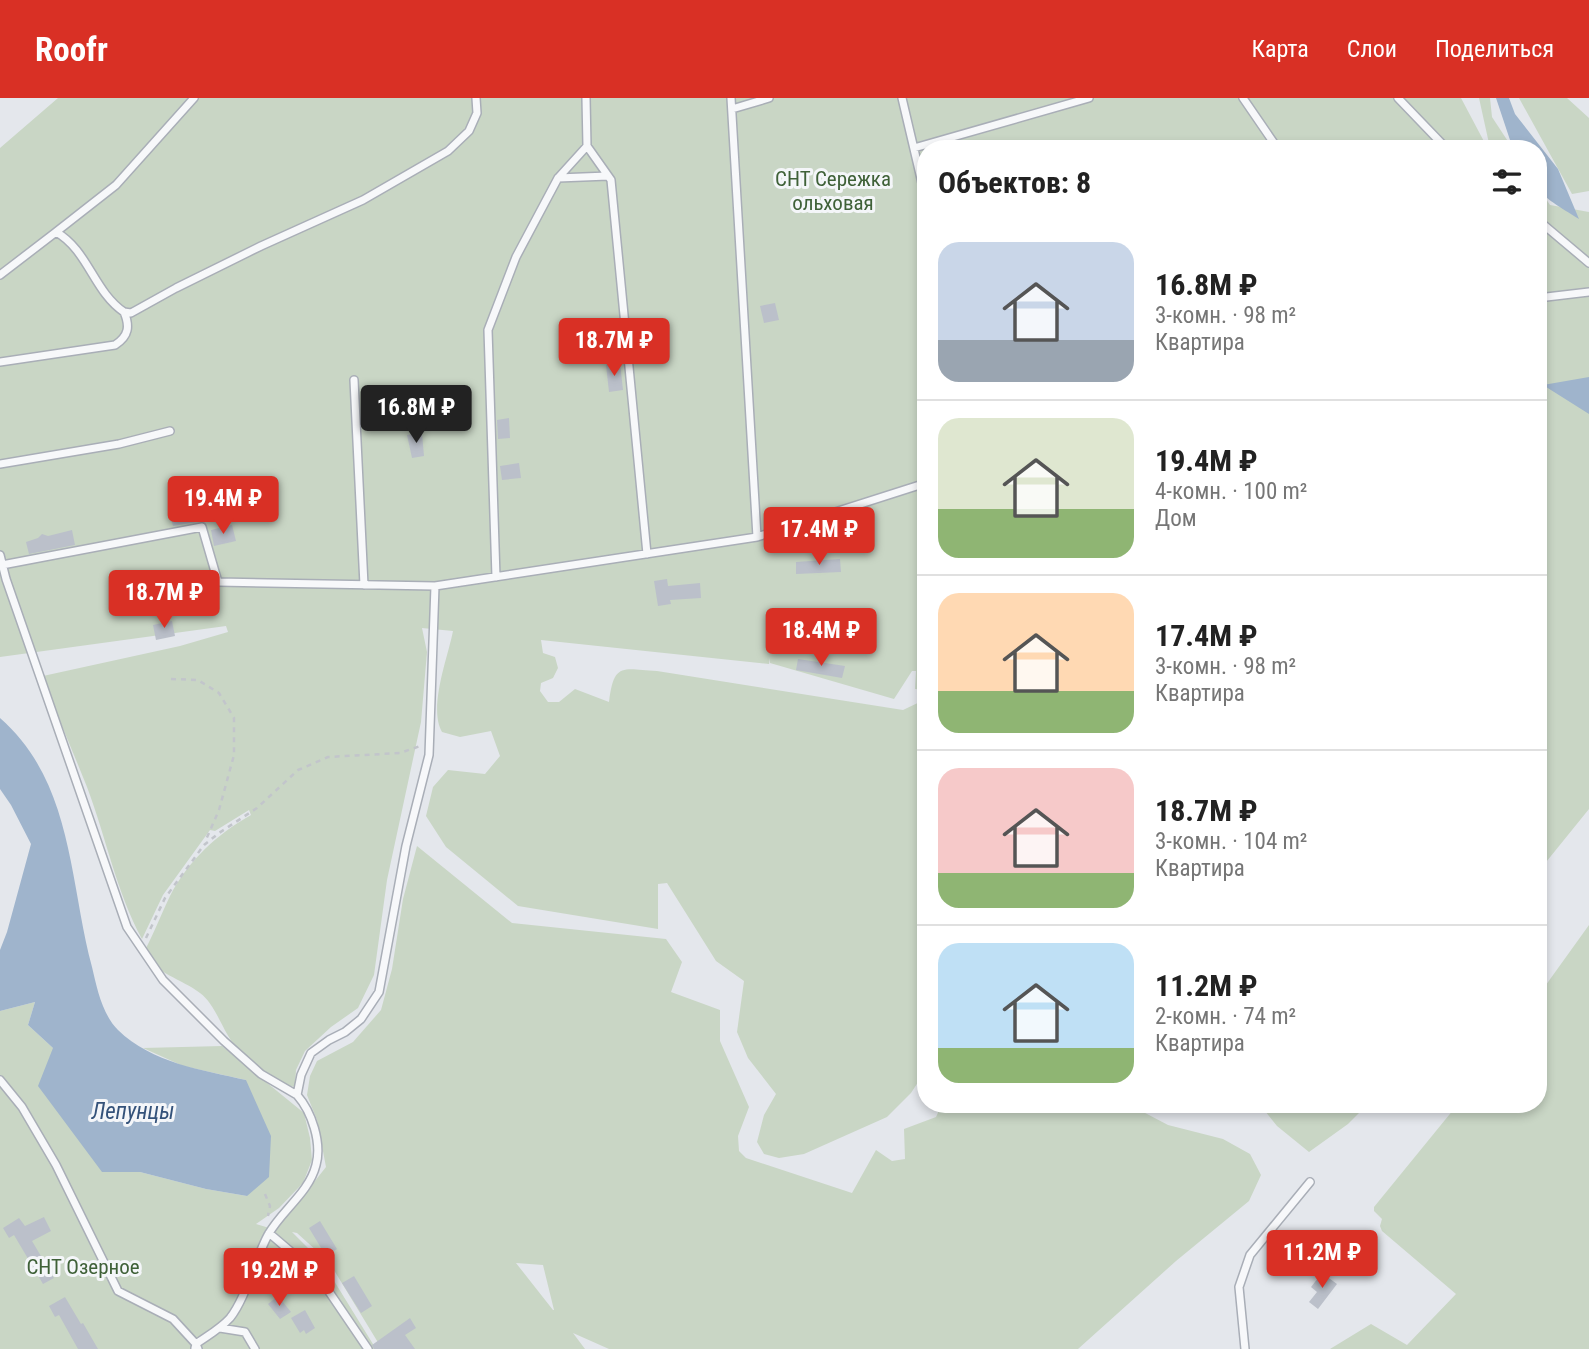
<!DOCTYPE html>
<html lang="ru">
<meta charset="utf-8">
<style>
body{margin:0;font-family:"Roboto Condensed",sans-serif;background:#f6f6f6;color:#222;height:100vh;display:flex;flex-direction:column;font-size:26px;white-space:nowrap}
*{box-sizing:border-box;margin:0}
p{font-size:23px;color:#767676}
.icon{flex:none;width:38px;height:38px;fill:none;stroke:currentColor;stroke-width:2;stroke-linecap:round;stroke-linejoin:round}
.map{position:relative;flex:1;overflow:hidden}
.sheet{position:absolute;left:917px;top:42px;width:630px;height:973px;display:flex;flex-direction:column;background:#fff;border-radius:28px;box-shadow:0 4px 10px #0003}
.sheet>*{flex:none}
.price{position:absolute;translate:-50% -60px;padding:0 16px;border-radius:7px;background:#d93025;color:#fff;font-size:23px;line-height:46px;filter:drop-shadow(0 2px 4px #0008)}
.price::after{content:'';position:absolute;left:50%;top:42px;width:21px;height:16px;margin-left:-10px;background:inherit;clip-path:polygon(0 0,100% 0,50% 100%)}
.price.on{background:#222;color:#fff}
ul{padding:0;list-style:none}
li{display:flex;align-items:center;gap:21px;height:175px;padding:0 21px}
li+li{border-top:2px solid #e0e0e0}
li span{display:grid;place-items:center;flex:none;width:196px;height:140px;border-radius:21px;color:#555}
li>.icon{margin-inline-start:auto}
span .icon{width:84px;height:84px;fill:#fffc;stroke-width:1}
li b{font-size:30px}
h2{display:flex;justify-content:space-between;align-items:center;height:84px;padding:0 21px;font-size:30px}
header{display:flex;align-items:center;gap:42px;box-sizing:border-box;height:98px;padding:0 35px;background:#d93025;color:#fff}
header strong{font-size:33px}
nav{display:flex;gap:38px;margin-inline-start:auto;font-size:24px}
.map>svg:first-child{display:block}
</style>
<header>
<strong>Roofr</strong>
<nav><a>Карта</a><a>Слои</a><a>Поделиться</a></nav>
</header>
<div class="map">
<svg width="1589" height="1251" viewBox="0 0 1589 1251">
<rect width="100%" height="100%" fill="#e4e7ec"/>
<!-- green -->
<path fill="#c9d6c5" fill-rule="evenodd" d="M58 0H1461L1488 51H926V592L915 591 916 573H912L894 601 770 565V560L769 566 541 542 543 555 555 559 558 570 553 580 541 585 540 593 548 604H559L575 591 609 604C614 564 622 571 657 573L903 612 926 601V972L911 995 887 1019 804 1056 779 1060 764 1056 757 1044 764 1017 776 996 748 960 737 934 744 883 716 863 667 785 658 786V831L518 808 446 749 426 718 433 689 448 672 485 676 500 658 491 633 460 639 442 634C428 610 448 559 453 533L422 530 427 554 421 624 387 782 374 877 358 910 331 929 305 953 296 972 295 989C279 987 243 958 233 945 222 931 215 906 200 895 182 881 154 875 144 854 154 835 161 817 170 798 188 763 217 736 251 717L249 712 215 733 210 732 163 797 142 841C116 793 106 739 87 689 72 651 56 616 43 578L180 548 228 534 226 528 0 559V50Z
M1479 0H1490L1492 19 1513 51 1490 50Z
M1519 0H1567L1589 20V93L1572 96Z
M1538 89 1550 107 1589 114V711L1538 774V105H1544L1538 99Z
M417 748 512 825 666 841 682 864 671 894 720 912V943L749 1009 738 1038 739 1053 746 1060 852 1095 876 1052 892 1063 905 1061 904 1031 936 1019 942 1006H1128L1168 1027 1223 1041 1250 1056 1261 1077 1249 1103 1176 1163 1078 1251H609L573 1235 585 1251H382L329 1164 297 1135 292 1134 323 1165 376 1251H0V913L35 904 28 927 53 950 102 1073 140 1074 206 1091 247 1098 246 982 183 968 143 950 222 948 304 1015 310 1040 312 1062 303 1085 279 1110 256 1126 276 1132 326 1069 317 1022 307 997 310 978 317 963 353 944 381 912 392 871 403 801ZM516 1165 543 1167 554 1212H553Z
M1589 827V1251H1330L1371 1226 1407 1247 1456 1196 1382 1133 1380 1128 1382 1121 1374 1113V1109L1458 1006H1538V898Z
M1192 1006H1368L1348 1026 1309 1054 1277 1028 1261 1008 1191 1009Z"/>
<!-- water -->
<path fill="#9fb4cc" d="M1496 0H1509L1515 16 1558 71 1579 121C1537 94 1538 101 1538 51H1513Z
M1589 279V316L1543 287Z
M0 620C73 684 69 782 92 869 97 890 102 916 118 932 152 965 202 972 246 982L271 1038 269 1079 247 1098 206 1091 140 1074H102L38 988 53 950 28 927 35 904 0 913V852L7 834 31 746 11 707 0 691Z"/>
<!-- building -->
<path fill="#bbc0ca" d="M775 205 779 222 764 225 760 208Z
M620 265 623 292 609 294 606 267Z
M509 320 510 340 498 341 497 322Z
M422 335 424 358 412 360 407 337Z
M519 365 521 380 502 382 500 368Z
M213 410 216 421 173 428 171 420Z
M232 427 236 443 214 448 211 432Z
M72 432 75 447 29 456 26 444 38 440 42 436 48 438Z
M840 461 841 474 796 476V464Z
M667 481 668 488 700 485 701 500 670 502 671 506 658 508 654 483Z
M172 523 175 538 156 542 153 527Z
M798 561 845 568 842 580 796 572Z
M44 1119 51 1133 32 1143 54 1180 43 1186 14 1137 9 1140 3 1130 19 1120 25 1128Z
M320 1123 337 1151 326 1158 309 1130Z
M1322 1175 1337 1186 1318 1211 1309 1204 1317 1194 1311 1189Z
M354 1178 372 1208 361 1215 342 1185Z
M278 1198 291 1214 280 1221 268 1206Z
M65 1199 81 1226 83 1225 98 1251H78L59 1217 55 1219 49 1208Z
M305 1212 315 1230 306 1236 304 1232 300 1235 291 1220Z
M410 1220 416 1230 405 1237 415 1251H374L372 1247Z"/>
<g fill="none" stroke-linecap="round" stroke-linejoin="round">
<defs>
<path id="service" d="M731 0 757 439
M902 0 926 102
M1243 0 1278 51
M1398 0 1447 51
M732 11 769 0
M587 48 611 82 647 456
M914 50 1089 0
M558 80 608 78
M1538 122 1589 165
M56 134 116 87 194 0
M0 177 56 134C88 152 94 194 124 214 130 228 129 238 115 247L0 264
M1538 200 1589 194
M124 214 131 215 176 190 261 148 363 102 448 53 469 33 477 15 476 0
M354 282 364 487
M0 366 119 346 170 333
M0 457 6 481 127 829 163 882 224 943 261 976 297 997
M2 467 202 429 218 484 435 488
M496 479 488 232 516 159 558 80 587 48 586 0
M0 982 22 1009 56 1067 118 1193 173 1221 196 1246 195 1250
M269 1135 317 1176 368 1251
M220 1230 245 1234 255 1251
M198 1251 196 1246C207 1238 220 1231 230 1220 246 1200 255 1161 268 1137 281 1113 309 1095 316 1067 322 1045 312 1014 297 997L301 977 311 955 329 942 345 934 361 921 379 894 406 748 429 657 435 488 757 439 926 385
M1245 1251 1239 1189 1250 1157 1310 1084"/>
</defs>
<!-- service casing -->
<use href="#service" stroke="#a9aeb7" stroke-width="10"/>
<!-- path -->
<path stroke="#c2c5cb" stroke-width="2.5" stroke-dasharray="5 5" stroke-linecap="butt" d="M171 581 198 582 219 595 234 620V657L219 712 205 744
M146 840 165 800 204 747 219 735 257 710 298 672 328 659 400 655 420 648
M265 1096 270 1108 268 1118"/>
<!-- service -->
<use href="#service" stroke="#f7f8fa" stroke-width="7"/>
</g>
<g text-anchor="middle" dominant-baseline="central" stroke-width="6" stroke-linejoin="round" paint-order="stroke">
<!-- park labels -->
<g font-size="21" fill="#3f6138" stroke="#f4f6f9">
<text x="833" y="81">СНТ Сережка<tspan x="833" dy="24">ольховая</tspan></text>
<text x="83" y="1169">СНТ Озерное</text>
</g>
<!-- water labels -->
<g font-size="23" font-style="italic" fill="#34527a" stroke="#f4f6f9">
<text x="133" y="1013">Лепунцы</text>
</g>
</g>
</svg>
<b class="price" style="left:614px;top:280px">18.7M ₽</b>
<b class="price on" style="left:416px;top:347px">16.8M ₽</b>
<b class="price" style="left:223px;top:438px">19.4M ₽</b>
<b class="price" style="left:819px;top:469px">17.4M ₽</b>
<b class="price" style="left:164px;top:532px">18.7M ₽</b>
<b class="price" style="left:821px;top:570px">18.4M ₽</b>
<b class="price" style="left:1322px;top:1192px">11.2M ₽</b>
<b class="price" style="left:279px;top:1210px">19.2M ₽</b>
<section class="sheet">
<h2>Объектов: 8<svg class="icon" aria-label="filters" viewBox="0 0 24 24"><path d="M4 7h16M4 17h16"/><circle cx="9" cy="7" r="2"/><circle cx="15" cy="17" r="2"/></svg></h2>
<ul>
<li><span style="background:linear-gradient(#c9d6e8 70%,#9aa5b1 0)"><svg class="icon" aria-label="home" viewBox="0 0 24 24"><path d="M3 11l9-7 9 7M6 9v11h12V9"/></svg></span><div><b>16.8M ₽</b><p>3-комн. · 98 m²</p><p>Квартира</p></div></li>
<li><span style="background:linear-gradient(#dfe7d0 65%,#8fb573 0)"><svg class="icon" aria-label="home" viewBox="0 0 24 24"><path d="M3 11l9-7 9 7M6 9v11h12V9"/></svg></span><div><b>19.4M ₽</b><p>4-комн. · 100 m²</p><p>Дом</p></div></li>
<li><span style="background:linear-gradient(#ffd9b3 70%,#8fb573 0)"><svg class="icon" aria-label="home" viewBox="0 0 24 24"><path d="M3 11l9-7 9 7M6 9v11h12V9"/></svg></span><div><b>17.4M ₽</b><p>3-комн. · 98 m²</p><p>Квартира</p></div></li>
<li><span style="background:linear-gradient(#f6c9c9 75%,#8fb573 0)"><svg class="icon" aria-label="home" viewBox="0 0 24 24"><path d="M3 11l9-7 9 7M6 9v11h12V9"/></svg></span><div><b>18.7M ₽</b><p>3-комн. · 104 m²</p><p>Квартира</p></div></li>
<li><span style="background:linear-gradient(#bfe0f5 75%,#8fb573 0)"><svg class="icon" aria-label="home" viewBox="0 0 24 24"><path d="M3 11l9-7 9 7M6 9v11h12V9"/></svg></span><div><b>11.2M ₽</b><p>2-комн. · 74 m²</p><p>Квартира</p></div></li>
</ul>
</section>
</div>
